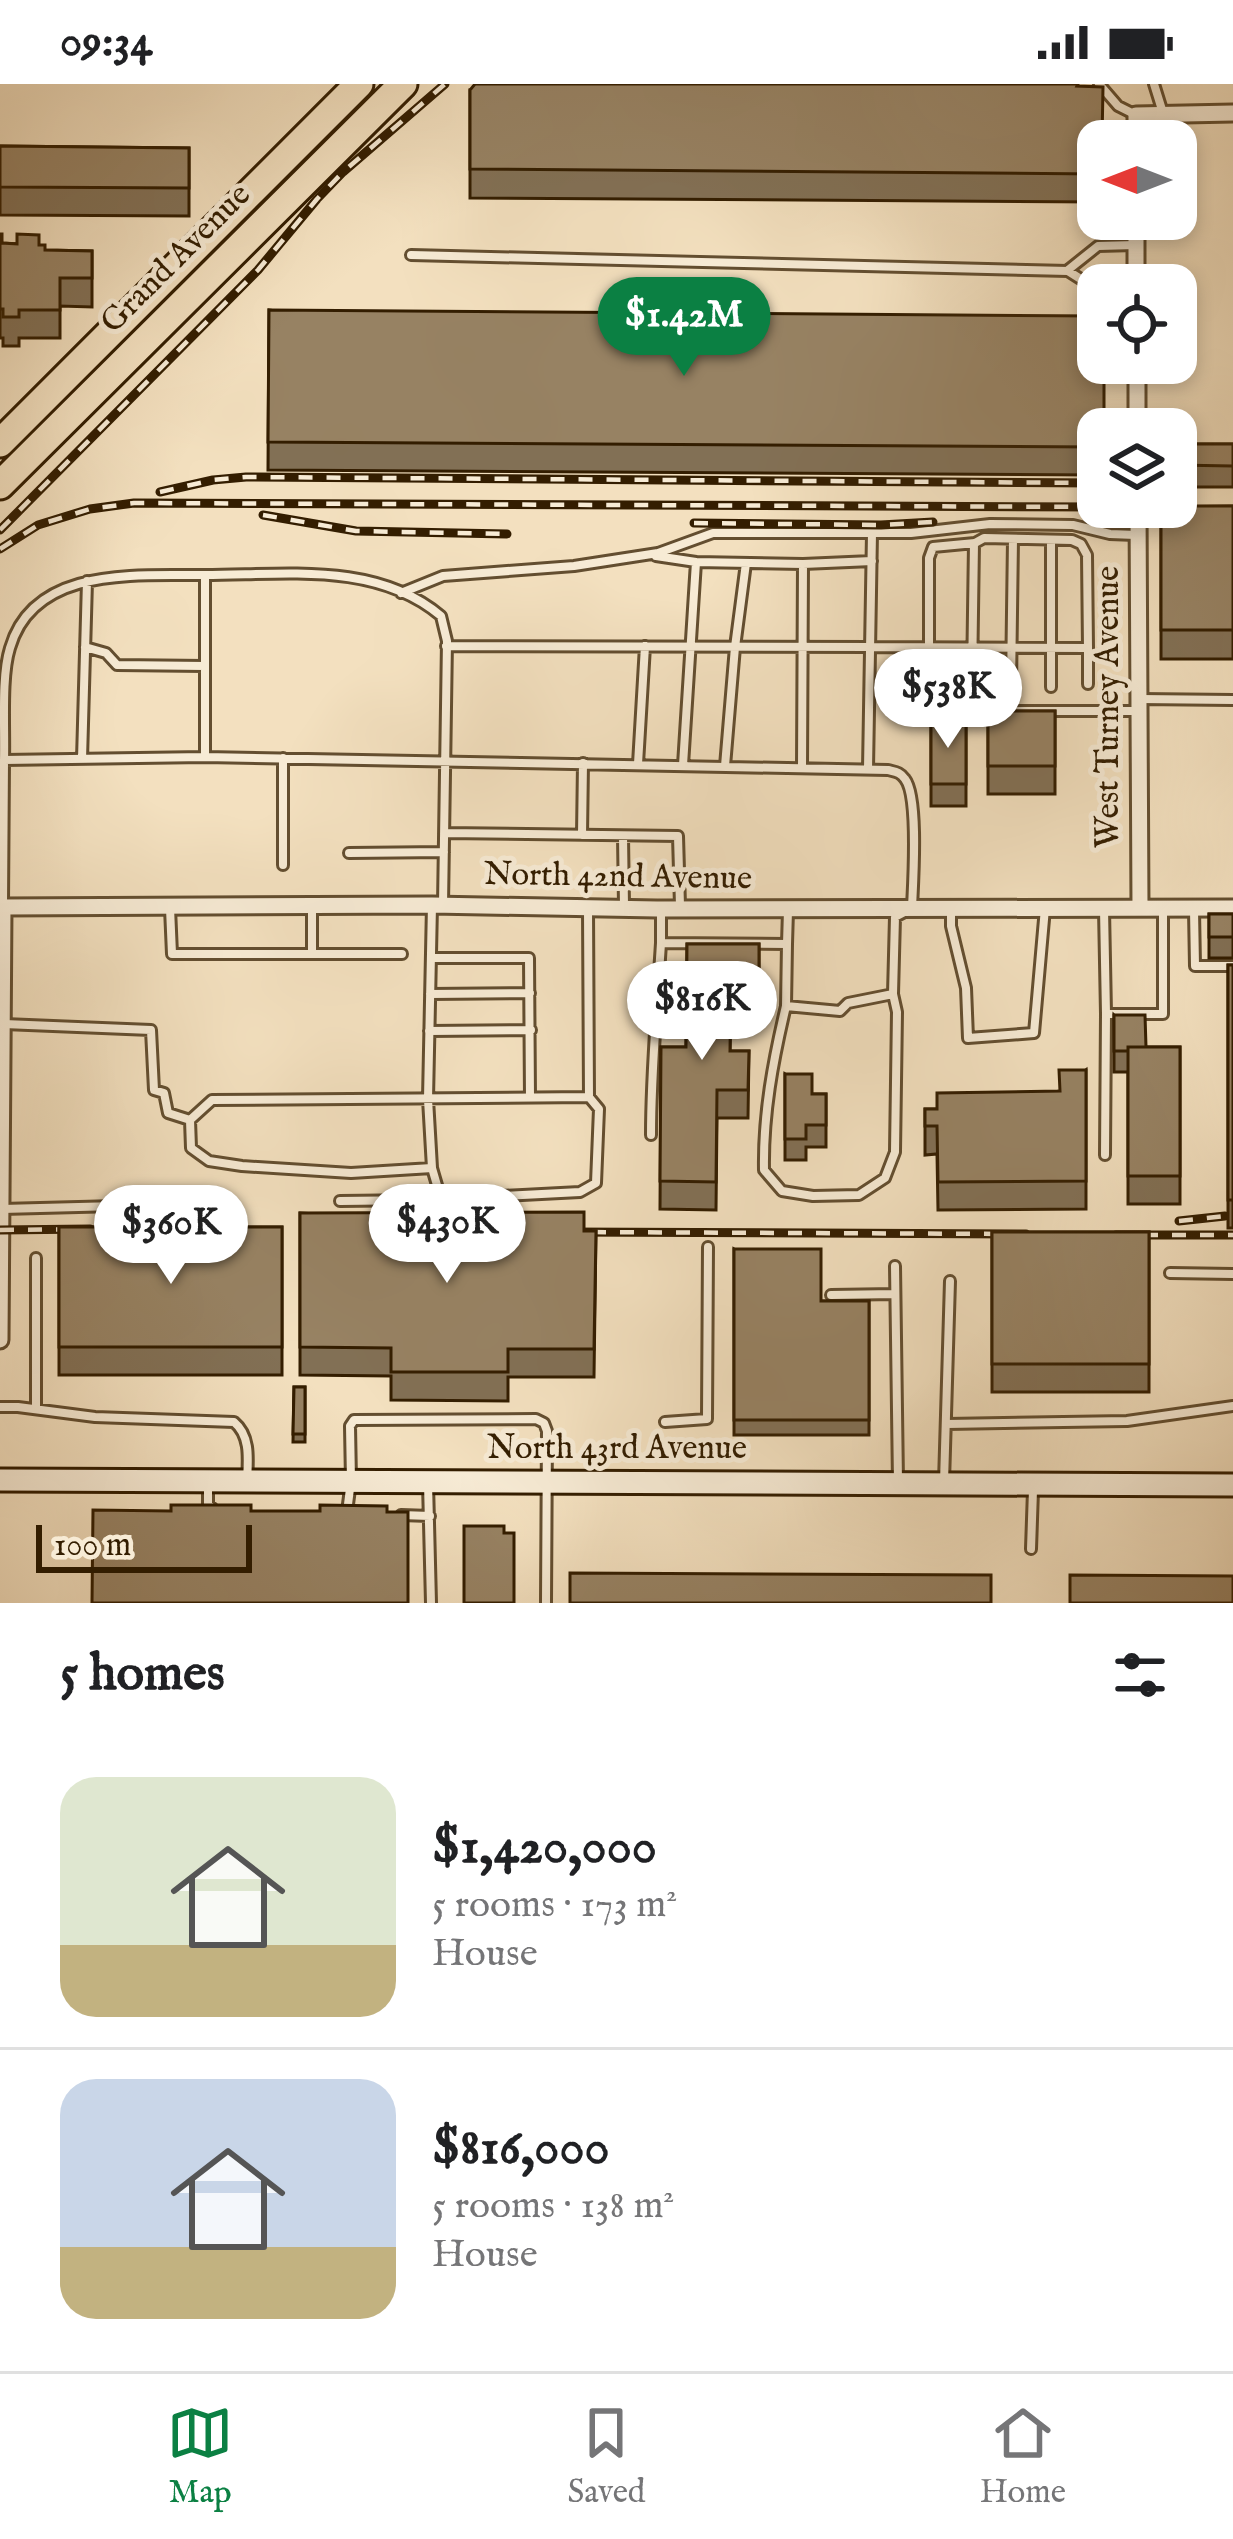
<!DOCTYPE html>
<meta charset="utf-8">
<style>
body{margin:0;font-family:"IM FELL English",serif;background:#f6f6f6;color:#202124;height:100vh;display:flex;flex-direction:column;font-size:45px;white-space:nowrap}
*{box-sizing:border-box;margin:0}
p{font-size:39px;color:#757577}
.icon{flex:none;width:66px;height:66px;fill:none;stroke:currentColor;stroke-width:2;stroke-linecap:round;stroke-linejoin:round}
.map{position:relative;height:1519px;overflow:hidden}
.sheet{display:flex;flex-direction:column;background:#fff;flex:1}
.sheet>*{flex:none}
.needle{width:78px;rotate:270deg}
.controls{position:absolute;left:1077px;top:36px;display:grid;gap:24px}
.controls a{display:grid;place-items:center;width:120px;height:120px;border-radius:24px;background:#fff;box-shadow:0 6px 18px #0003;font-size:60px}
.scale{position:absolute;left:36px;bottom:30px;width:216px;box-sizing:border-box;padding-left:12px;border:6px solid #331d00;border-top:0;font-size:33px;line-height:42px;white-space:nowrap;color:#331d00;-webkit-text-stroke:9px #f7ebd5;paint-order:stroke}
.price{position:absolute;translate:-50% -102px;padding:0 27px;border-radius:42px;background:#fff;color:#222;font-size:39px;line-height:78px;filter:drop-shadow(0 3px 6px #0008)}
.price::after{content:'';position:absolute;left:50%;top:72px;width:36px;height:27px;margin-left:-18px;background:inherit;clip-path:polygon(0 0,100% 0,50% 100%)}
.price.active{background:#0b8043;color:#fff}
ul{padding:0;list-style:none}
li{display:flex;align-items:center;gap:36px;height:300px;padding:0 60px}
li+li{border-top:3px solid #e0e0e0}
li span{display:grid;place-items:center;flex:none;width:336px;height:240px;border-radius:36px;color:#555}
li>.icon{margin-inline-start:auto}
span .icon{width:144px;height:144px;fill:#fffc;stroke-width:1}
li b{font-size:51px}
h2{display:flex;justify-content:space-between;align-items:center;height:144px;padding:0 60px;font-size:51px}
.status{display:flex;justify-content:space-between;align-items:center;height:84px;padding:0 60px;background:#fff;direction:ltr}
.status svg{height:33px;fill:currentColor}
.dock{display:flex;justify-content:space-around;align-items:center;height:168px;border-top:3px solid #e0e0e0;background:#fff;font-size:33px;color:#757577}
.dock a{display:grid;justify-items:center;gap:6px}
.dock .active{color:#0b8043}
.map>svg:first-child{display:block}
</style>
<div class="status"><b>09:34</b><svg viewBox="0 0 49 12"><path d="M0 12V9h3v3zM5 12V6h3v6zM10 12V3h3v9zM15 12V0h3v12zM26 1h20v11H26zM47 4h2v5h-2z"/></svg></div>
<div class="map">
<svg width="1233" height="1519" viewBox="0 0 1233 1519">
<rect width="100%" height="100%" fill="#f3e0bf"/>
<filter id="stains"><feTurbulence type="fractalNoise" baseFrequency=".00167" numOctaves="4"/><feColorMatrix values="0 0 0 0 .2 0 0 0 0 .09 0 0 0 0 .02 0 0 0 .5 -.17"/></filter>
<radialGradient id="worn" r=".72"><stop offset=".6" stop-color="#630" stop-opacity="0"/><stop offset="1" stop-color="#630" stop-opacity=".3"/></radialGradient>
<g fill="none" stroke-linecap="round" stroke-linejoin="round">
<defs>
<path id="lane" d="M1099 0 1118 22 1134 30
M1154 0 1163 29
M411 171 1068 187 1098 206
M1068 186 1098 162 1135 161
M656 472 696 478
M803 480 872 477
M401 509 443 492 574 482 658 469 713 449H911L990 440 1073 441 1110 450 1136 451
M446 562 870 563C943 563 1016 563 1088 564L1087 471 1081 460 1072 456 984 454 975 459 933 463 929 474V600
M85 563 106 569 117 581 205 582
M1088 564V600
M972 597 974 459
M1011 601 1013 455
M1051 603V456
M1140 615 1233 616
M934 627H1137
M205 673 888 686C896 688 900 688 905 695 919 713 913 799 912 824L895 833 893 910 848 919 840 927 786 922 787 860
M283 674V781
M82 675 87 497
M4 676C5 644 1 593 10 564 34 481 138 492 205 491
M638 680 645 562
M683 681 696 478 803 480 802 684
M725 682 735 563 746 479
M868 685 872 449
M444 749 678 752 680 822
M582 751 583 679
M623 752 624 822
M349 769 444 768
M3 821 4 676 205 673V491C284 491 376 477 441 532L447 557 443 821
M312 823V869
M170 824 172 870H402
M588 825 589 1013
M661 825V859L787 860 788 826
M951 825V842L966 904 968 954 1034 949 1045 824
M1104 825 1106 930H1163V826
M1194 826 1195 882H1233
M431 874H529L530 1013
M430 910 530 909
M786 922C773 977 763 1030 764 1086L782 1107 813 1112 859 1111 885 1094 895 1068 897 928 893 910
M4 940 151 946 154 1006 164 1009 168 1029 190 1036 212 1016 589 1013 599 1025 596 1099 580 1108 422 1116 340 1117
M429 947 531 946
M190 1036 191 1064 209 1077 242 1082 351 1089 432 1084 428 1015 432 821
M651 1051C651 986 657 924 661 859
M1105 1071 1106 930
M432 1084 441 1115
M2 1125 232 1119
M36 1174V1325
M895 1182 898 1398
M1170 1189 1233 1190
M831 1211 895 1210
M0 1323H18L95 1333 234 1338C251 1352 248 1376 247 1397
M665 1338 707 1335 708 1163
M947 1340 1127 1337 1233 1322
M208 1398V1420L216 1428
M944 1398 950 1197
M428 1399 431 1519
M347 1428 351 1397 350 1342 354 1336 536 1335 544 1339 547 1347 546 1519
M401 1431 430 1432
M1031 1465 1033 1406"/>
<path id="street" d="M1136 57V31L1233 29
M1136 135V201
M1137 279V345
M1138 423 1140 823
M0 1256 3 823 432 821 657 825 1233 824"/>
<path id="secondary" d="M0 1396 1233 1401"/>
<path id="highway" d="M0 359 359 0
M0 401 403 0"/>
</defs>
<!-- lane casing -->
<use href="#lane" stroke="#634e30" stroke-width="14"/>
<!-- street casing -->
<use href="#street" stroke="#634e30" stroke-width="21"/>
<!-- secondary casing -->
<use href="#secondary" stroke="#331d00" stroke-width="27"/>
<!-- highway casing -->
<use href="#highway" stroke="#331d00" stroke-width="33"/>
<!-- lane -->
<use href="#lane" stroke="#f7ebd5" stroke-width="8"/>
<!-- street -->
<use href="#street" stroke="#f7ebd5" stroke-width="15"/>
<!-- secondary -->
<use href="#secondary" stroke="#f7ebd5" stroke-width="21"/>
<!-- highway -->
<use href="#highway" stroke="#f3e0bf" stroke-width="27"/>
<defs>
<path id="rail" d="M160 408 213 396 246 393 1098 399
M1094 426 1179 439 1233 443
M263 431 356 447 507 450
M694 439 881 441 933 438
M0 446 258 186 317 115 343 88 445 0
M0 465 38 441 90 425 134 419 1107 423
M1179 1137 1225 1132
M0 1146 90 1145
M564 1148 1026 1150
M1116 1151H1233"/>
</defs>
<!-- rail casing -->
<use href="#rail" stroke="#331d00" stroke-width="9"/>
<!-- rail -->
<use href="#rail" stroke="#f7ebd5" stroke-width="4.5" stroke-dasharray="14" stroke-linecap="butt"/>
</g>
<!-- wall -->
<path fill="#827055" stroke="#331d00" stroke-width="3" d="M470 6 1098 57V118L470 114Z
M0 62 189 64V132L0 131Z
M0 150 2 159 39 161 45 166 92 167V223L60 222V254H19V262H3V254H0Z
M269 226 1098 345V391L268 386Z
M1176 360H1233V403H1176Z
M1233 422V575H1161V423Z
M988 627H1055V710H988Z
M931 634H966V722H931Z
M1209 830H1233V874H1209Z
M687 860H759V918H731L730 967H749L748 1034H717L716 1126 660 1125 661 963H686Z
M1228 881H1233V1144H1228Z
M1114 931 1146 963H1180V1120H1128V988H1114Z
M1086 986V1125L938 1126 937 1070 925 1071V1025H937L1060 1007Z
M785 990 812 1010H826V1063H806V1076H785Z
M300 1129 596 1147 594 1293H508V1317L391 1316V1292L300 1291Z
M59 1143H282V1291H59Z
M992 1148H1149V1308H992Z
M734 1165 821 1217H869V1351H734Z
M294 1303H305V1358H293Z"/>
<!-- building -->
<path fill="#978263" stroke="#331d00" stroke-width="3" d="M475 0H1078L1077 2 1103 3 1102 57H1098V90L470 85V6Z
M0 62 189 64V104L0 103Z
M0 150H2V159L17 160V150L39 151V161H45V166L92 167V194H60V226H19V233H3V225H0Z
M269 226 1098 232V279H1104V345H1098V363L268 358Z
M1176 360H1233V382L1176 381Z
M1176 422H1233V546H1161V423Z
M988 627H1055V682H988Z
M931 634H966V700H931Z
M1209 830H1233V853H1209Z
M687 860H759V890H731L730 967H749L748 1006H717L716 1098 660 1097 661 963H686Z
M1228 881H1233V1116H1228Z
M1114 931H1145L1146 963H1128V967H1114Z
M1128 963H1180V1092H1128Z
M1059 986H1086V1097L938 1098 937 1042H925V1025H937V1009L1060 1007Z
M785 990H812V1010H826V1041H806V1055H785Z
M584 1128V1147H596L594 1265H508V1288H391V1264L300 1263V1129Z
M59 1143H282V1263H59Z
M992 1148H1149V1280H992Z
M734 1165H821V1217H869V1336H734Z
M294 1303H305V1350H293Z
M171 1421H251V1427H320V1421L387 1422V1428H408V1519H92L93 1426 171 1427Z
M464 1442H504V1449H514V1519H464Z
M570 1489 991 1491V1519H570Z
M1070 1491 1233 1492V1519H1070Z"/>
<g text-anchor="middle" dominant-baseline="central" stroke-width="10" stroke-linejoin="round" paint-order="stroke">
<!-- street labels -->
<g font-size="33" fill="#331d00" stroke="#f7ebd5">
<text transform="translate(176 175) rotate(-45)">Grand Avenue</text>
<text transform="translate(1109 623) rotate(-90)">West Turney Avenue</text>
<text transform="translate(618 793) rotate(1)">North 42nd Avenue</text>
<text x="617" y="1365">North 43rd Avenue</text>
</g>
</g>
<rect width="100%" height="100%" filter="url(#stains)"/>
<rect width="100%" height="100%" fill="url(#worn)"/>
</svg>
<div class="controls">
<a><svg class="needle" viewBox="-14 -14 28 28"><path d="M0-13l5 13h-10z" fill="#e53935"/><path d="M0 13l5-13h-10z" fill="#757577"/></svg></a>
<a><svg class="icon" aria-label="locate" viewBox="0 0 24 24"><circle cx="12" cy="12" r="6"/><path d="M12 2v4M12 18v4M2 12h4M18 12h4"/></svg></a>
<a><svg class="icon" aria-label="layers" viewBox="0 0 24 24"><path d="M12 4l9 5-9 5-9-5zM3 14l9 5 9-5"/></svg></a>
</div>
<div class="scale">100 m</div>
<b class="price active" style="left:684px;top:295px">$1.42M</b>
<b class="price" style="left:948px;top:667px">$538K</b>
<b class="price" style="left:702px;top:979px">$816K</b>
<b class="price" style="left:447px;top:1202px">$430K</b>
<b class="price" style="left:171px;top:1203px">$360K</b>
</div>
<section class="sheet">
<h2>5 homes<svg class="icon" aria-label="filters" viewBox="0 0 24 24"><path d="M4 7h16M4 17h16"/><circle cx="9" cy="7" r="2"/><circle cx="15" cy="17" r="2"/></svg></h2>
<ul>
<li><span style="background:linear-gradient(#dfe7d0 70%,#c2b280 0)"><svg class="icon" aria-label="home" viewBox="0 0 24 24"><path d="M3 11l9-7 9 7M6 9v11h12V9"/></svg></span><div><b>$1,420,000</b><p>5 rooms · 173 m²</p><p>House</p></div></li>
<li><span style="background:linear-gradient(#c9d6e8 70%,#c2b280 0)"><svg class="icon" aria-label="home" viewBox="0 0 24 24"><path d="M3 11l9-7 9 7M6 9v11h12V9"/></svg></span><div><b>$816,000</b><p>5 rooms · 138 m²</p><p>House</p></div></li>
</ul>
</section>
<nav class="dock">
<a class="active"><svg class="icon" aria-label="map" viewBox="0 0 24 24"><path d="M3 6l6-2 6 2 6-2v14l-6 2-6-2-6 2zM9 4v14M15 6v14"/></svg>Map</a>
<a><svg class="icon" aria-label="saved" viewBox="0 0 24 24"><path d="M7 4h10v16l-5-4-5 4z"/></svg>Saved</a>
<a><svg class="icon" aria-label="home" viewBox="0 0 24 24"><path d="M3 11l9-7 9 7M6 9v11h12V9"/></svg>Home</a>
</nav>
